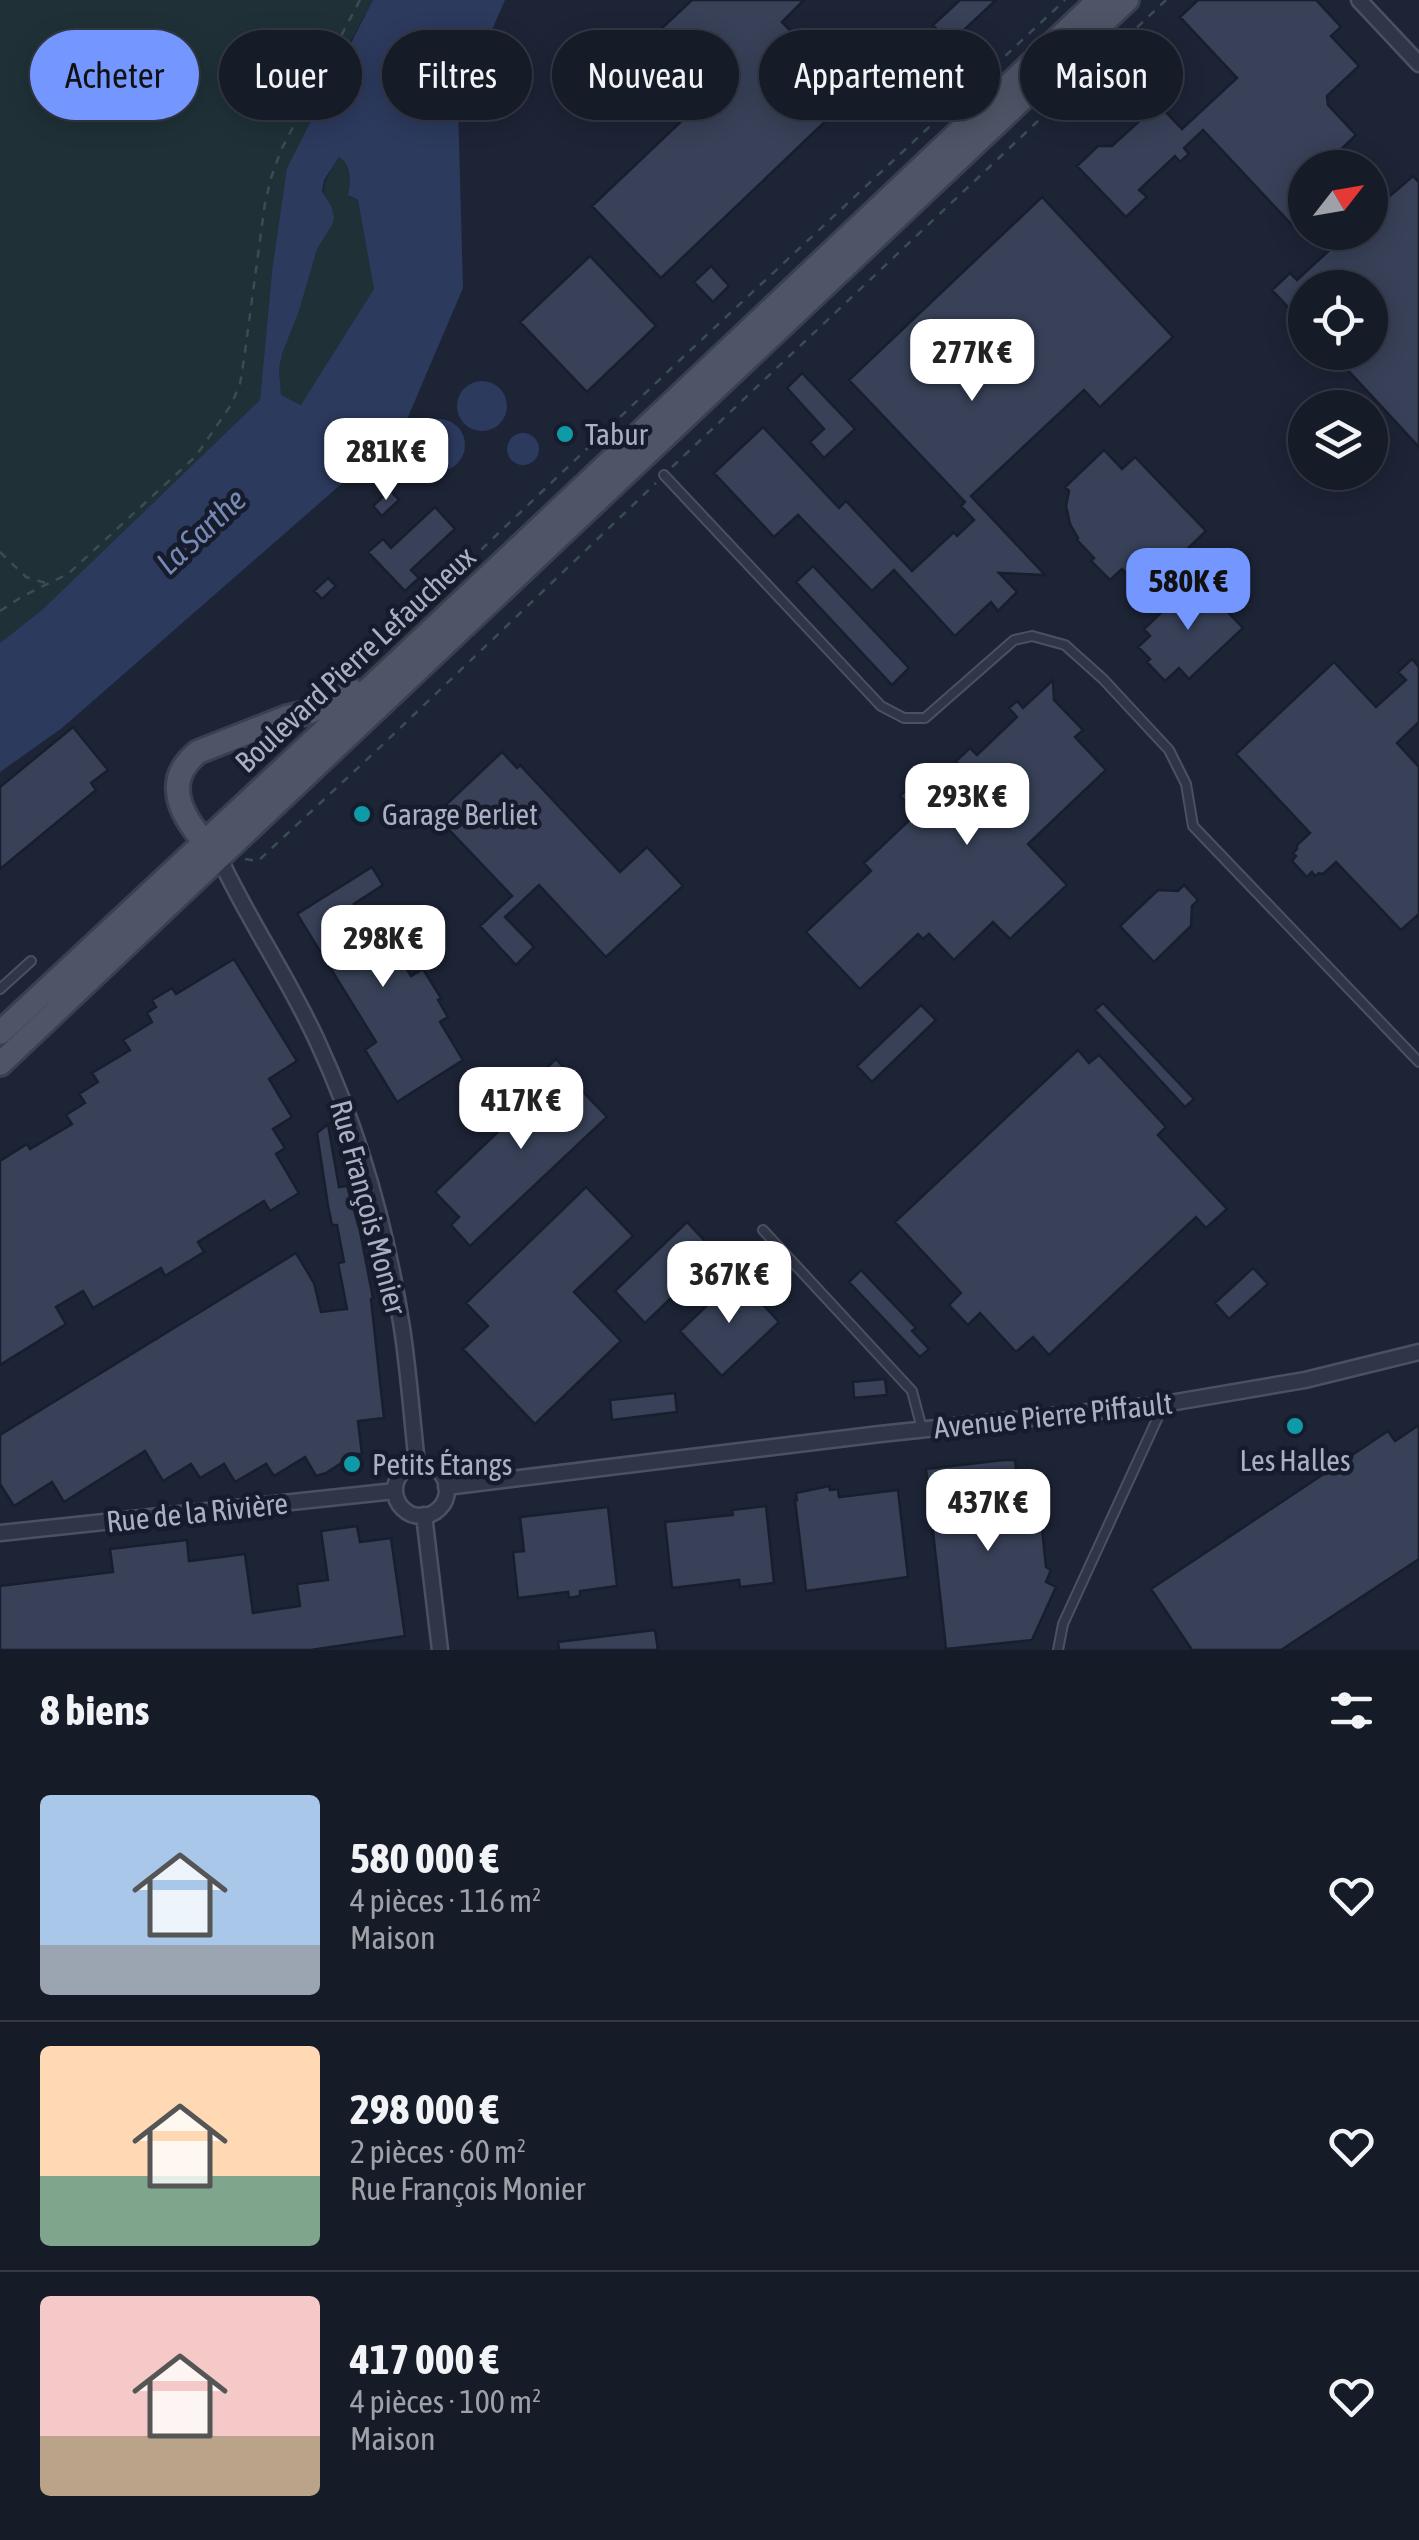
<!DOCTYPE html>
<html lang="fr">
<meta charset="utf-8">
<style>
body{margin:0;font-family:"Asap Condensed",sans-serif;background:#1f2430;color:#f1f3f6;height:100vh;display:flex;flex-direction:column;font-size:38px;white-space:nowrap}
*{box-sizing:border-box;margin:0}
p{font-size:32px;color:#9ea1a8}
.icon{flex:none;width:55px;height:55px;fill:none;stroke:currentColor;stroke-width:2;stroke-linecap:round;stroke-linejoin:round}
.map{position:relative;height:1650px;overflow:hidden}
.panel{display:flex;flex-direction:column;background:#161b28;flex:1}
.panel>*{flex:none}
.top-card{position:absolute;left:30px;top:30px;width:1360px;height:90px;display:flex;gap:20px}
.needle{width:65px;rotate:59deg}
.buttons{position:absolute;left:1288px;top:150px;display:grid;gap:20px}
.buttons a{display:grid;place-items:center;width:100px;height:100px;border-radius:50%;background:#161b28;box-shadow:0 5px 25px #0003,0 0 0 2px #353945;font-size:50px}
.price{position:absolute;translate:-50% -85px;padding:0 22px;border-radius:20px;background:#fff;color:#222;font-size:32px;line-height:65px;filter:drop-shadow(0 2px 5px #0008)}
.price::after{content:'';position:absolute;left:50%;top:60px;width:30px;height:22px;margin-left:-15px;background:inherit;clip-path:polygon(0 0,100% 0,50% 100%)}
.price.current{background:#7497ff;color:#111}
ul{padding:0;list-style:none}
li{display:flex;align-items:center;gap:30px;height:250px;padding:0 40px}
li+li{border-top:2px solid #353945}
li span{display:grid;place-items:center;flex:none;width:280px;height:200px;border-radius:10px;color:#555}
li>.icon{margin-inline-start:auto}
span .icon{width:120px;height:120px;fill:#fffc;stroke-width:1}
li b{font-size:42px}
h2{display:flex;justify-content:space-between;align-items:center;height:120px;padding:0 40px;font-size:42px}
.chip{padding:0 35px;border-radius:45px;background:#161b28;box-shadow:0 5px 25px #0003,0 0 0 2px #353945;font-size:35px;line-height:90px}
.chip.current{background:#7497ff;color:#111}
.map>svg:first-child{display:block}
</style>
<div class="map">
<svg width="1419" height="1650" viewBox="0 0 1419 1650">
<rect width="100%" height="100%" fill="#1d2436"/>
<!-- green -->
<path fill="#1f3137" d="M0 0H373L347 47 272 272 260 400 42 610 0 643Z
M339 157 342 158C350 170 351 183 349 197L358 200 374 289 302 405 281 395 279 369 282 354 299 311 317 249 332 225C322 190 319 189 339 157Z"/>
<!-- water -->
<path fill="#2c3a5e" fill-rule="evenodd" d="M373 0H505L458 107 463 288 402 431 62 728 0 772V643L42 610 260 400 272 272 287 168ZM339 157C351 164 351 182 348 195L358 200 374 289 301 405 281 395 279 369 282 354 299 311 317 249 332 225 334 217 331 206 322 191 324 180Z
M457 406a25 25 0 1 1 50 0a25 25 0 1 1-50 0Z
M413 445a26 26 0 1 1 52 0a26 26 0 1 1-52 0Z
M507 449a16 16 0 1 1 32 0a16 16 0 1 1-32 0Z"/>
<!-- building -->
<path fill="#384158" stroke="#181e2d" stroke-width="2.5" d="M692 0H804L782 22 852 96 661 278 592 206 708 96 672 59 682 50 662 28Z
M960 0H996L950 43 933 25Z
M1198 0H1316L1341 27 1331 36 1359 66 1327 96 1328 105 1356 135 1322 168H1305V183L1293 194 1305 207V213L1292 225 1203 130 1184 148 1189 154 1180 162 1175 156 1139 190 1147 197 1126 217 1077 166 1098 146H1112L1158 104 1182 129 1237 78 1180 17Z
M1413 176 1419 182V447L1331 352H1370V288H1305V325L1272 290 1290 273 1297 280 1349 232H1370V213Z
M1042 197 1173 337 1100 407 1084 390 971 496 1045 575 999 573 1017 592 998 611 991 602 955 636 894 570 872 591 798 515 774 537 714 473 763 427 839 508 846 501 912 571 954 532 957 536 974 520 961 506 965 502 849 380Z
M590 256 656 326 587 392 520 322Z
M711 266 729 286 713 302 694 282Z
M802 373 855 429 824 458 810 442 824 429 787 388Z
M1104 450 1122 469 1135 457 1206 531 1154 581 1141 568 1131 578 1122 569 1110 580 1091 561 1094 558 1077 540 1078 538 1070 524 1066 506 1069 491 1065 487Z
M390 490 399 500 382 516 373 506Z
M435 507 455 529 411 570 419 578 405 591 368 552 383 539 391 548Z
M813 566 909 668 892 685 796 582Z
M328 578 336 586 322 599 314 591Z
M1196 579 1243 628 1189 679 1179 668 1165 681 1147 662 1150 659 1138 647 1150 636 1144 629Z
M1412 659 1419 667V722L1397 743 1419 767V914L1401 930 1336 862 1323 874 1319 873 1315 876 1312 872 1307 877 1292 861 1296 856 1293 853 1297 849V845L1310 833 1236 754 1334 662 1376 707 1406 680 1398 672Z
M1053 680 1054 700 1083 730 1075 737 1106 770 1028 844 1067 885 1010 939 993 922 954 960 929 934 923 939 918 934 860 989 806 932 871 871 864 863 917 813 900 796 914 782 930 800 963 769 956 761 970 748 977 755 1017 717 1009 708 1017 701 1023 708Z
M73 727 108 770 91 783 96 790 0 869V787Z
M502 752 517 768 520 765 620 872 647 847 683 886 606 957 539 885 505 917 534 947 516 965 480 926 512 896 435 815Z
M372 867 383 885 354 904 372 933 381 927 411 976 423 969 441 998 438 1000 448 1017 440 1022 463 1060 397 1102 365 1050 376 1042 297 914Z
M1184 885 1198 900 1192 906 1191 926 1154 962 1120 926 1158 890 1178 891Z
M234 959 297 1061 269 1079 292 1117 273 1129 285 1148 276 1154 299 1193 270 1211 264 1201 198 1242 204 1252 165 1276 161 1268 93 1308 83 1291 56 1307 66 1324 0 1365V1161L27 1144 30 1149 72 1124 66 1115 85 1103 79 1094 98 1082 92 1073 130 1050 123 1040 152 1022 147 1013 156 1007 152 1000 172 988 176 994Z
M1103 1003 1194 1099 1185 1107 1095 1010Z
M921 1005 936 1020 872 1082 857 1066Z
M1078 1050 1089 1063 1099 1055 1166 1127 1158 1135 1227 1209 1206 1228 1196 1217 1049 1355 1033 1337 1016 1352 980 1313 968 1325 949 1305 961 1293 895 1222Z
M556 1059 565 1069 563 1071 607 1117 470 1246 451 1225 459 1217 435 1192 530 1101 521 1092Z
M328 1124 339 1187 347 1186 360 1231 373 1298 371 1299 384 1418 358 1421 362 1454H355L326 1473 316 1476 305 1457 274 1476 266 1464 235 1482 224 1464 200 1478 191 1464 163 1481 145 1451 64 1502 52 1482 14 1506 0 1484V1435L296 1253 314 1283 321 1312 347 1309 338 1263 344 1262 337 1225H332L328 1206 317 1133Z
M586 1187 633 1236 574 1292 621 1341 535 1424 463 1349 488 1326 466 1303Z
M687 1222 717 1254 645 1323 615 1291Z
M1253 1268 1268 1284 1229 1319 1215 1303Z
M861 1270 916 1328 912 1331 929 1349 920 1357 849 1282Z
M737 1277 779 1322 722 1376 680 1331Z
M885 1379 887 1395 854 1398 853 1382Z
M675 1393 677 1412 612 1420 610 1400Z
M1419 1425V1559L1281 1650H1192L1151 1589 1388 1431 1395 1441Z
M1004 1460H1015L1018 1487 1029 1482 1039 1499 1046 1567 1051 1570 1046 1582 1056 1587 1032 1640 946 1649 926 1469Z
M829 1486 830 1490 838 1489 839 1497 898 1490 908 1577 806 1591 795 1500H797L796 1493Z
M766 1506 774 1583 740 1587 739 1580 672 1588 665 1522 733 1515 732 1510Z
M608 1507 617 1586 580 1591V1596L569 1598 568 1592 518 1598 513 1552 524 1551 520 1517Z
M357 1526 360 1542 391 1538 405 1636 311 1650H0V1586L113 1572 110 1549 187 1540 189 1561 245 1554 253 1613 300 1606 297 1584 328 1580 321 1531Z
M655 1630 658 1650H559L558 1642Z"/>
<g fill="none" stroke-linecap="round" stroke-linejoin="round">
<defs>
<path id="lane" d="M664 475 881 706 904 718H925L1014 640 1032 636 1065 645 1103 679 1169 750 1186 784 1193 826 1419 1062
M0 989 31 961
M763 1230 912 1391 922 1429
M1058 1650 1063 1624 1164 1404"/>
<path id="street" d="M1359 0 1419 64
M219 857C249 922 290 980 319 1045 360 1134 387 1232 402 1328 409 1374 412 1419 417 1464
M395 1490a26 26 0 1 1 52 0a26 26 0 1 1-52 0Z
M446 1487 880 1434 1164 1404 1305 1380 1419 1352
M424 1515 440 1650
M0 1533 395 1491"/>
<path id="primary" d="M212 850C184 821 159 783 198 752L287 717 310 712 353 691
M0 1033 387 672 1099 0
M0 1064 1127 0"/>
</defs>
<!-- lane casing -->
<use href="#lane" stroke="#4b5162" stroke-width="12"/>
<!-- street casing -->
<use href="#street" stroke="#4b5162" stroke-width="19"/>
<!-- primary casing -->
<use href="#primary" stroke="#394050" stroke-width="28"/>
<!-- path -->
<path stroke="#394d52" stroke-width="2.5" stroke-dasharray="8 8" stroke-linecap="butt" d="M672 467 1166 0
M0 552 26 577 46 583
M0 611 23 596 68 574 196 456 231 405 240 384 244 359 265 203 271 178 281 150 360 0
M354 671 681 359 1065 0
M245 859 258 861 376 751 656 483"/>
<!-- lane -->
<use href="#lane" stroke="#303647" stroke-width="8"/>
<!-- street -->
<use href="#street" stroke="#303647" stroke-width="14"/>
<!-- primary -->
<use href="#primary" stroke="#4e5567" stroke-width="22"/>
</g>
<!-- markers -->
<g fill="#0f9aa8" stroke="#161c2b" stroke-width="4">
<circle cx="565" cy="434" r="10"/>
<circle cx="362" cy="814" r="10"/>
<circle cx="1295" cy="1426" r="10"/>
<circle cx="352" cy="1464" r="10"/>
</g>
<g text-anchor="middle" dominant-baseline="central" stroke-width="9" stroke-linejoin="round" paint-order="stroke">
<!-- poi labels -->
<g font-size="30" fill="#a9b0c5" stroke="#161c2b" text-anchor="start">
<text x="585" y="434">Tabur</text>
<text x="382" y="814">Garage Berliet</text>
<text x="1295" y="1460" text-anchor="middle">Les Halles</text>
<text x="372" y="1464">Petits Étangs</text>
</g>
<!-- street labels -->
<g font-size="30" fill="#a9b0c5" stroke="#161c2b">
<text transform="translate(355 659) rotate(-43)">Boulevard Pierre Lefaucheux</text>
<text transform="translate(369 1207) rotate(75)">Rue François Monier</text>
<text transform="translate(1053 1415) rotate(-6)">Avenue Pierre Piffault</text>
<text transform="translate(197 1512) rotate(-6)">Rue de la Rivière</text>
</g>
<!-- water labels -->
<g font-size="32" font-style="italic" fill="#7689b5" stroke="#161c2b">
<text transform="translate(201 531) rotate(-43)">La Sarthe</text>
</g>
</g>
</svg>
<div class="buttons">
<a><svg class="needle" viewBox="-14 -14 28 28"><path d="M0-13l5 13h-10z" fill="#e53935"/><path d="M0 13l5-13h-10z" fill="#9ea1a8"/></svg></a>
<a><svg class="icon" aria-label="locate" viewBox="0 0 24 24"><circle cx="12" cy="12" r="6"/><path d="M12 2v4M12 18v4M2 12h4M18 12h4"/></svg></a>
<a><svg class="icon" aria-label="layers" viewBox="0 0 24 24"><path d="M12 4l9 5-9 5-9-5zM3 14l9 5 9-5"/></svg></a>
</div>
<b class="price" style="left:972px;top:404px">277K €</b>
<b class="price" style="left:386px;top:503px">281K €</b>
<b class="price current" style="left:1188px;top:633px">580K €</b>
<b class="price" style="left:967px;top:848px">293K €</b>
<b class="price" style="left:383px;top:990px">298K €</b>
<b class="price" style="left:521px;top:1152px">417K €</b>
<b class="price" style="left:729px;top:1326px">367K €</b>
<b class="price" style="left:988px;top:1554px">437K €</b>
<div class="top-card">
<a class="chip current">Acheter</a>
<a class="chip">Louer</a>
<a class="chip">Filtres</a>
<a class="chip">Nouveau</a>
<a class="chip">Appartement</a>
<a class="chip">Maison</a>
</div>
</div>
<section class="panel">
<h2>8 biens<svg class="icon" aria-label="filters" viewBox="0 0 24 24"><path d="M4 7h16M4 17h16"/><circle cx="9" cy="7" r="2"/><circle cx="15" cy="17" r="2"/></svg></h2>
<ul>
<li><span style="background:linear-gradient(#a9c7e8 75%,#9aa5b1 0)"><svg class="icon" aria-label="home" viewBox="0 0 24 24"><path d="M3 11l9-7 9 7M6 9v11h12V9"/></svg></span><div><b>580 000 €</b><p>4 pièces · 116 m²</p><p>Maison</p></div><svg class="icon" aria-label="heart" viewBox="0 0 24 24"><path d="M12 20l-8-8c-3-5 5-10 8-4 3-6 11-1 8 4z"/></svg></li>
<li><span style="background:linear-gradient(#ffd9b3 65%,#7fa58c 0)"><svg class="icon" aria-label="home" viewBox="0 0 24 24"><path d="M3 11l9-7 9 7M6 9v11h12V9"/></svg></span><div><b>298 000 €</b><p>2 pièces · 60 m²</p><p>Rue François Monier</p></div><svg class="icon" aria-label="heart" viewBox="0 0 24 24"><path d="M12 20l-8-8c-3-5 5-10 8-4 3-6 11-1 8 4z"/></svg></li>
<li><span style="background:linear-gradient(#f6c9c9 70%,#b9a48a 0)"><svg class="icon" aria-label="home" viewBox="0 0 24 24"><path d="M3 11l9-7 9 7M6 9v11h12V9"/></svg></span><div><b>417 000 €</b><p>4 pièces · 100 m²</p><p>Maison</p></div><svg class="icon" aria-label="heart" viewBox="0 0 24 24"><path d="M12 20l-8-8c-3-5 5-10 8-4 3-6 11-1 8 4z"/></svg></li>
</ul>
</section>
